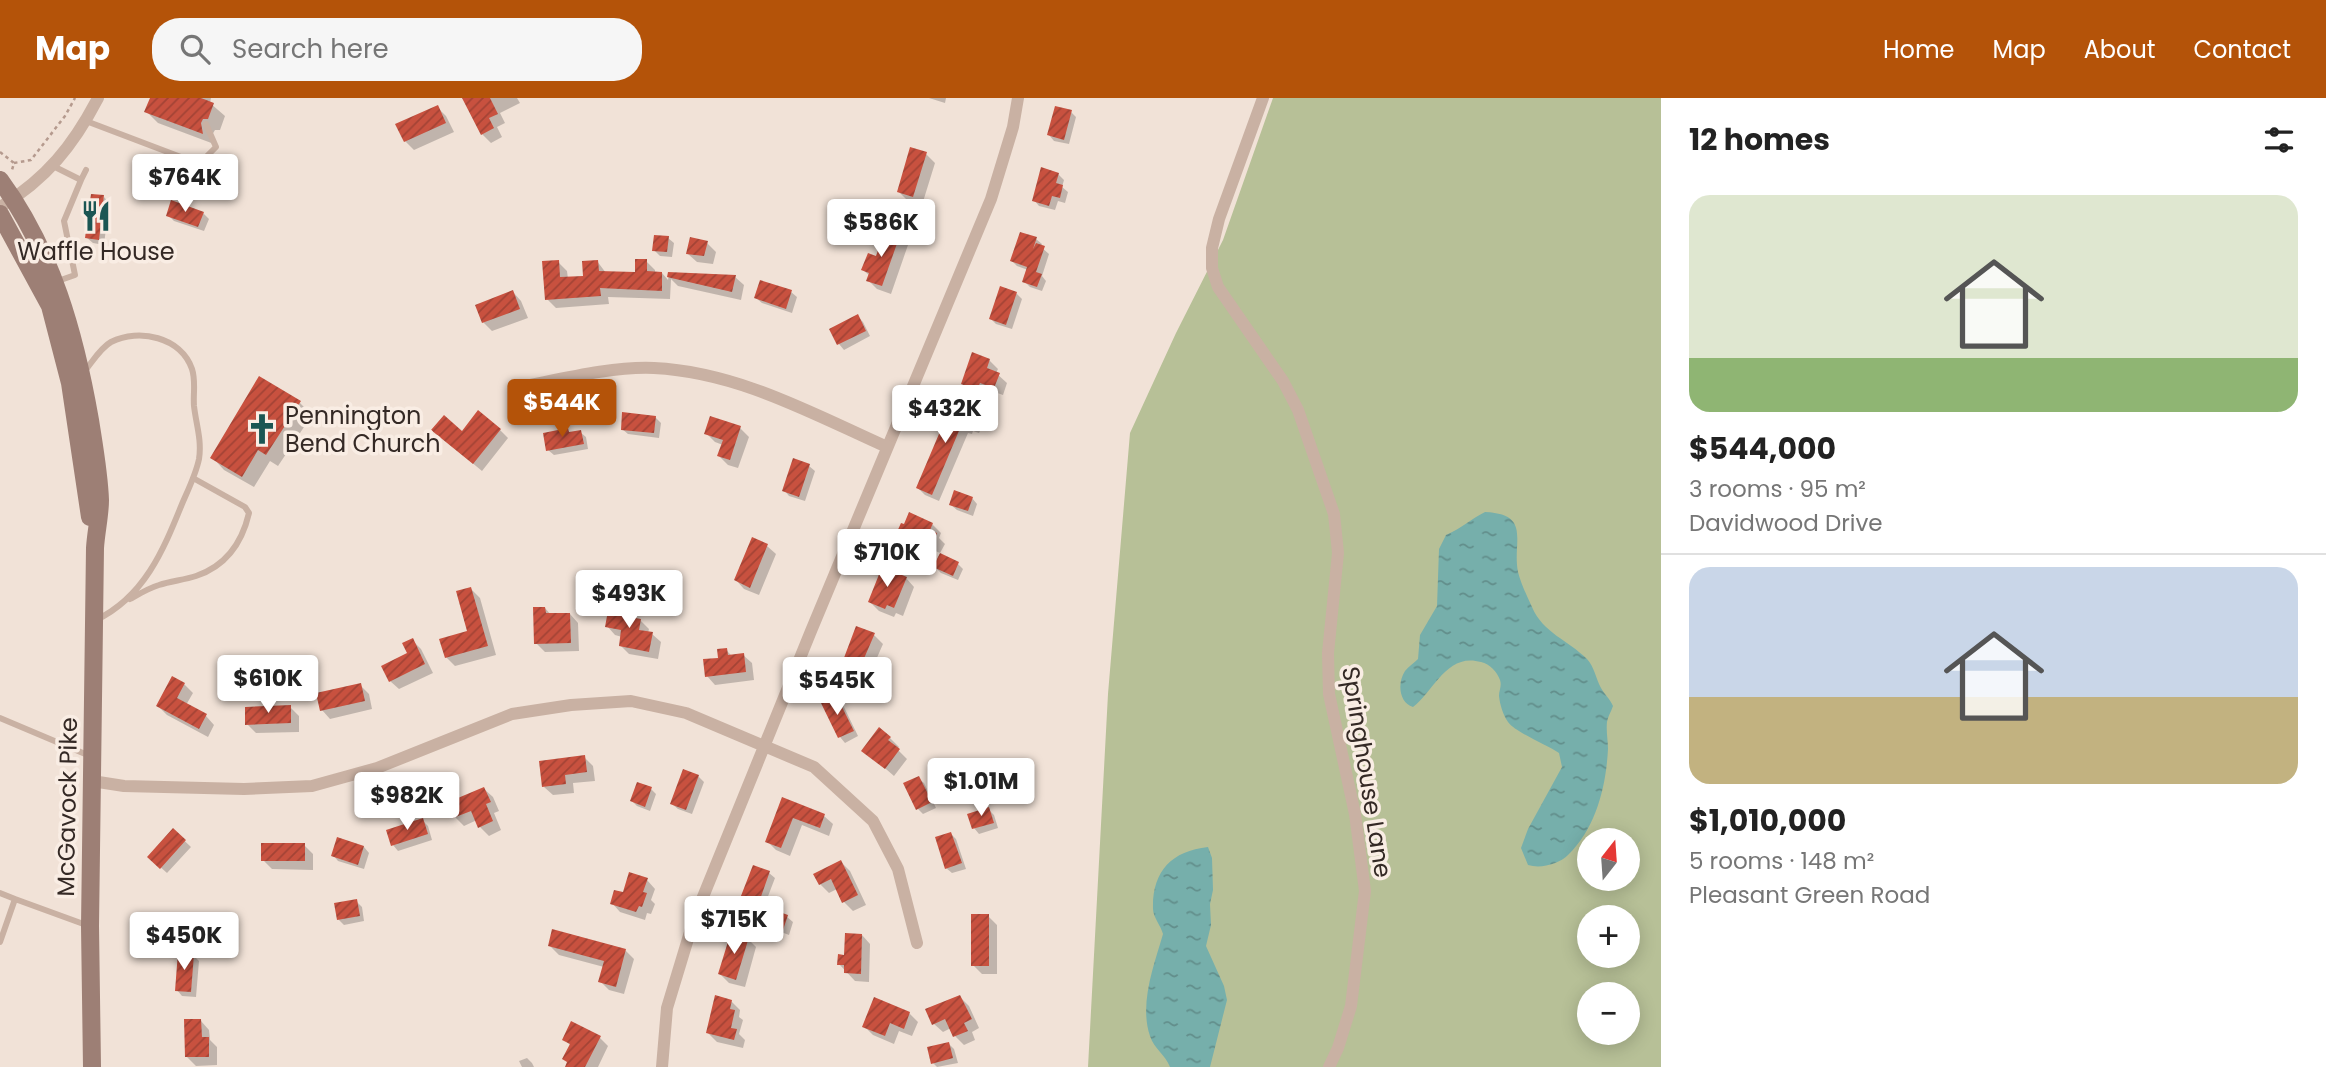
<!DOCTYPE html>
<meta charset="utf-8">
<style>
body{margin:0;font-family:Poppins,sans-serif;background:#f6f6f6;color:#222;height:100vh;display:flex;flex-direction:column;font-size:26px;white-space:nowrap}
*{box-sizing:border-box;margin:0}
p{font-size:23px;color:#767676}
.icon{flex:none;width:38px;height:38px;fill:none;stroke:currentColor;stroke-width:2;stroke-linecap:round;stroke-linejoin:round}
.map{position:relative;flex:1;overflow:hidden}
.details{display:flex;flex-direction:column;background:#fff;width:665px}
.details>*{flex:none}
.needle{width:46px;rotate:17deg}
.tools{position:absolute;left:1577px;top:730px;display:grid;gap:14px}
.tools a{display:grid;place-items:center;width:63px;height:63px;border-radius:50%;background:#fff;box-shadow:0 4px 18px #0003;font-size:35px}
.price{position:absolute;translate:-50% -60px;padding:0 16px;border-radius:7px;background:#fff;color:#222;font-size:23px;line-height:46px;filter:drop-shadow(0 2px 4px #0008)}
.price::after{content:'';position:absolute;left:50%;top:42px;width:21px;height:16px;margin-left:-10px;background:inherit;clip-path:polygon(0 0,100% 0,50% 100%)}
.price.on{background:#b45309;color:#fff}
ul{padding:0;list-style:none}
li{display:grid;align-content:center;gap:14px;height:371px;padding:0 28px}
li+li{border-top:2px solid #e0e0e0}
li span{display:grid;place-items:center;height:217px;border-radius:21px;color:#555}
li>.icon{margin-inline-start:auto}
span .icon{width:126px;height:126px;fill:#fffc;stroke-width:1}
li b{font-size:30px}
h2{display:flex;justify-content:space-between;align-items:center;height:84px;padding:0 28px;font-size:30px}
header{display:flex;align-items:center;gap:42px;box-sizing:border-box;height:98px;padding:0 35px;background:#b45309;color:#fff}
header strong{font-size:33px}
nav{display:flex;gap:38px;margin-inline-start:auto;font-size:24px}
.search{width:490px;height:63px;background:#f6f6f6;display:flex;align-items:center;gap:18px;box-sizing:border-box;padding:0 24px;border-radius:28px;color:#767676;font-size:26px}
main{display:flex;flex:1;min-height:0}
.map>svg:first-child{display:block}
</style>
<header>
<strong>Map</strong>
<div class="search"><svg class="icon" aria-label="search" viewBox="0 0 24 24"><circle cx="10" cy="10" r="6"/><path d="M15 15l6 6"/></svg>Search here</div>
<nav><a>Home</a><a>Map</a><a>About</a><a>Contact</a></nav>
</header>
<main>
<div class="map">
<svg width="1661" height="969" viewBox="0 0 1661 969">
<defs>
<pattern id="water-ripples" width="26" height="14" patternUnits="userSpaceOnUse" patternTransform="scale(1.75)"><rect width="26" height="14" fill="#76afab"/><path d="M2 4q2-2 4 0t4 0M15 11q2-2 4 0t4 0" fill="none" stroke="#628e8b"/></pattern>
<pattern id="building-hatch" width="6" height="6" patternUnits="userSpaceOnUse" patternTransform="scale(1.75)"><rect width="6" height="6" fill="#c8513f"/><path d="M-1 1l2-2M0 6l6-6M5 7l2-2" fill="none" stroke="#a34335"/></pattern>
</defs>
<rect width="100%" height="100%" fill="#f1e2d7"/>
<!-- grass -->
<path fill="#b7c097" fill-rule="evenodd" d="M1273 0H1661V969H1088L1108 596 1130 335 1176 235 1223 142ZM1589 742H1628V780H1589ZM1589 819H1628V858H1589ZM1589 896H1628V934H1589Z"/>
<!-- water -->
<path fill="url(#water-ripples)" d="M1485 414C1532 416 1512 444 1518 474 1521 486 1527 498 1532 509 1543 535 1568 542 1587 561 1594 568 1596 581 1601 590 1605 597 1610 601 1613 608 1611 614 1608 618 1607 624 1606 633 1608 642 1608 651 1606 689 1596 730 1568 757 1559 766 1541 771 1528 767L1521 750 1528 731 1562 669 1559 655C1547 647 1515 634 1508 624 1503 617 1500 607 1499 598 1499 592 1502 588 1500 582 1497 574 1490 566 1481 564 1447 554 1434 593 1413 609 1399 605 1397 585 1405 573 1408 569 1414 565 1418 561L1420 537 1437 508 1439 451 1446 437C1462 430 1471 421 1485 414Z
M1208 749 1212 760 1213 792 1210 806 1211 827 1206 848 1224 888 1227 902 1210 969H1170C1165 956 1154 951 1150 938 1139 906 1154 867 1163 836 1161 828 1153 819 1153 811 1152 774 1171 753 1208 749Z"/>
<!-- shadow -->
<path fill="#0003" d="M151 0H211L210 5 225 18 220 32H215L212 37 214 46 158 25 146 13Z
M469 0H517L520 5 500 15 505 25 497 29 502 39 491 45 482 36Z
M929 0H946L945 5Z
M437 9 446 18 454 34 414 52 405 43Z
M1071 14 1076 19 1069 46 1054 43 1049 37Z
M926 56 935 65 922 107 907 102 899 94Z
M1058 76 1064 82 1062 89 1068 94 1065 105 1058 103 1055 112 1039 108 1034 102Z
M104 99 109 105 104 147 93 145 87 140Z
M203 115 209 121 204 133 174 123 168 117Z
M886 134 899 139 908 147 891 196 877 191 868 182 870 178 863 172 877 160Z
M668 140 674 145 672 159 660 158 654 152Z
M1036 141 1042 146 1041 149 1049 156 1042 178 1046 183 1042 193 1030 189 1024 183 1028 172 1017 168 1012 163Z
M707 145 716 154 713 166 697 164 688 156Z
M597 163 606 175 636 176 646 163 655 172V175H662L668 182 669 176 735 179 744 187 741 202 678 188 671 181 670 201 608 199 609 206 556 210 547 201 558 164 567 173 568 181 585 179Z
M761 184 791 194 797 199 792 215 762 205 756 200Z
M513 194 521 203 528 220 492 233 483 224Z
M1016 195 1022 201 1012 231 996 226 991 221Z
M857 218 863 224 870 238 844 252 839 246 831 232Z
M989 262 998 271 996 275 1007 285 1003 297 989 292 986 300 971 294 963 286Z
M260 281 300 305 312 317 278 368 270 363 254 389 224 372 213 360Z
M954 305 978 315 985 323 979 335 973 333 972 336 968 335 939 403 925 397 918 390Z
M655 319 661 325 659 340 628 336 622 331Z
M740 330 749 339 738 370 728 367 719 358 723 347 715 344 706 335Z
M500 332 508 340 482 373 441 339Z
M567 332 571 336 580 334 586 339 588 351 554 357 548 352Z
M809 368 815 373 805 403 789 398 784 392Z
M972 400 977 406 973 418 957 412 951 407Z
M932 426 941 435 939 440 945 446 940 455 924 448 918 462 902 456 894 447Z
M753 441 767 448 776 456 759 497 744 491 736 482Z
M958 466 963 471 958 482 941 475 935 469Z
M906 480 914 489 903 518 896 515 894 519 879 513 870 504Z
M471 491 480 500 496 557 455 568 446 559 470 535Z
M545 510 551 517 570 516 578 525 579 553 545 554 536 545Z
M619 510 628 519 640 522 649 531 648 535 652 536 661 544 658 561 629 556 621 548 622 539 615 537 607 528Z
M857 531 874 537 883 546 865 587 850 581 841 572Z
M412 542 421 551 433 575 399 591 390 583 410 556Z
M726 552 732 558 743 557 752 565 754 582 715 587 707 578Z
M184 586 193 595 186 607 206 618 214 627 208 639 167 617 158 608Z
M360 587 369 596 372 611 330 621 322 612Z
M836 599 842 605 858 638 845 645 840 639Z
M290 609 299 618V634L256 635 247 626Z
M890 640 899 649 897 651 907 661 894 678 864 652Z
M584 659 593 668 595 683 573 685 574 695 553 697 544 689Z
M698 678 704 684 692 716 678 711 672 706Z
M918 680 924 685 936 710 923 716 918 711Z
M484 691 493 699 499 713 494 715 501 732 489 738 480 729 477 722 464 728 455 719 449 705Z
M651 691 656 696 650 713 637 708 632 703Z
M783 702 824 718 833 726 829 738 802 727 790 758 776 752 767 743Z
M988 711 994 717 998 730 979 736 974 730Z
M422 722 428 728 432 742 398 753 393 747Z
M173 732 191 749 167 775 149 759Z
M951 736 956 741 966 771 952 775 946 770Z
M304 747 313 756V772L272 771 263 762Z
M364 749 369 755 364 771 338 763 333 757Z
M841 764 850 773 866 807 853 813 844 804 837 791 829 795 820 786Z
M769 775 775 780 762 814 747 808 741 803Z
M647 782 655 791 651 802 655 806 651 816 647 815 645 822 620 814 612 805Z
M356 803 362 809 364 823 344 827 338 821Z
M775 814 787 819 793 824 789 837 776 832 770 827Z
M988 818 997 827V876H982L973 867Z
M862 837 870 846 869 884 855 883 839 866Z
M748 841 756 849 745 889 729 885 720 876Z
M550 848 625 852 634 861 624 896 609 892 600 883 604 869 559 857Z
M193 857 199 863 196 899 182 898 177 892Z
M960 899 969 908 979 930 972 934 975 942 964 947 955 938 951 930 943 934 934 926Z
M731 903 740 912 739 919 743 922 739 936 745 942 743 950 717 944 708 935Z
M909 915 918 924 912 938 899 933 894 946 873 937 864 928Z
M201 923 209 932 210 942 217 949V967L196 968 187 959Z
M600 940 608 948 598 969H567L571 948 564 941Z
M948 945 954 951 958 965 937 969 933 965Z
M527 960 532 965 534 969H522L519 963Z"/>
<!-- building -->
<path fill="url(#building-hatch)" d="M150 0H201L214 5 208 21H203L201 25 203 36 144 14Z
M462 0H490L498 16 489 20 494 30 481 37Z
M438 7 446 25 404 44 395 26Z
M1055 8 1072 12 1064 42 1047 37Z
M910 49 927 54 913 99 897 94Z
M1041 69 1059 75 1056 85 1063 87 1060 100 1052 98 1049 108 1032 103Z
M91 96 104 97 99 142 85 140Z
M171 102 204 114 198 129 166 118Z
M885 132 900 137 882 188 866 183 869 175 861 172 868 155 876 158Z
M1020 134 1037 139 1033 151 1036 145 1045 148 1036 174 1042 176 1037 189 1022 184 1027 169 1010 163Z
M654 137 669 138 667 154 652 153Z
M690 139 708 143 704 158 686 156Z
M635 161H647V173L662 174V193L600 190 601 198 545 202 542 163 559 162 560 179 583 178 582 163 598 162 599 173 635 174Z
M668 174 736 177 732 194 667 179Z
M760 182 792 192 786 211 754 200Z
M1000 188 1017 194 1006 227 989 221Z
M513 192 520 211 482 225 475 207Z
M858 216 866 233 837 247 829 231Z
M972 254 990 261 987 270 1000 275 994 290 980 285 977 292 961 286Z
M259 278 301 303 266 357 258 352 242 379 210 360Z
M953 303 979 314 972 329 966 326 964 330 961 328 932 397 916 390Z
M478 312 501 331 473 366 431 332 444 317 462 333Z
M622 314 656 318 654 335 621 332Z
M710 318 741 328 730 362 717 358 723 342 704 336Z
M568 330 569 334 581 332 584 346 546 353 543 335Z
M793 360 810 366 799 399 782 393Z
M954 392 973 399 968 413 949 407Z
M909 414 933 425 930 432 937 435 931 447 915 441 909 455 891 447 901 425 904 426Z
M752 439 768 446 750 490 734 482Z
M940 455 959 464 953 478 933 469Z
M882 469 907 479 894 510 887 507 885 511 868 504Z
M471 489 488 548 445 560 439 541 467 533 456 493Z
M609 507 620 509 619 517 641 521 639 532 653 534 649 554 619 548 621 532 605 529Z
M533 509H545L546 515H570L571 545 534 546Z
M856 528 875 535 856 579 839 573Z
M413 540 425 566 389 584 381 568 407 555 402 545Z
M727 550 728 557 744 555 746 574 705 579 703 561 718 560 717 551Z
M172 578 185 585 177 600 207 616 199 631 156 608Z
M361 585 365 603 320 613 316 595Z
M836 597 854 633 838 640 821 605Z
M291 607V625L245 627V609Z
M879 629 891 639 888 642 900 651 885 671 861 653Z
M585 657 587 674 565 677 566 686 542 689 539 663Z
M683 671 699 677 686 712 670 706Z
M919 678 932 704 916 712 903 685Z
M637 684 652 689 645 709 630 703Z
M484 689 491 704 486 706 493 723 478 730 471 713 453 720 446 705Z
M782 699 825 716 820 730 793 720 781 750 765 744Z
M989 709 994 725 972 731 967 716Z
M423 720 428 736 391 748 386 732Z
M173 730 186 742 160 771 147 759Z
M951 734 962 765 945 771 935 739Z
M337 739 364 748 358 767 331 758Z
M261 745H305V763H261Z
M841 762 858 797 842 805 831 781 819 787 813 776Z
M753 767 770 773 757 810 739 803Z
M629 774 648 780 643 794 647 795 642 809 639 808 636 814 610 806 614 792 623 794Z
M357 801 360 818 337 822 334 805Z
M774 812 788 817 783 832 768 827Z
M971 816H989V868H971Z
M552 831 626 851 616 889 598 884 604 863 548 848Z
M731 834 749 839 736 882 718 876Z
M845 835 862 836 861 876 844 875V867H837L838 856 844 857Z
M178 854 194 856 191 894 175 893Z
M715 897 732 902 730 911 735 912 731 930 737 931 734 942 706 935Z
M960 897 972 921 964 925 968 933 953 939 945 921 932 927 925 911Z
M874 899 910 914 904 931 890 925 885 938 862 929Z
M184 921H201L202 939H209V959H185Z
M571 923 601 938 585 969H565L567 964 562 961 570 946 562 942Z
M949 944 953 960 931 966 927 949Z"/>
<g fill="none" stroke-linecap="round" stroke-linejoin="round">
<!-- path -->
<path stroke="#b59a8e" stroke-width="2.5" stroke-dasharray="3.5 3.5" stroke-linecap="butt" d="M0 54 14 65 12 72
M14 65 31 62 65 18 75 0"/>
<!-- lane -->
<path stroke="#c9b1a3" stroke-width="6" d="M86 23 194 64 206 59 216 49 206 26
M53 68 81 82 64 123 75 177 55 184
M81 82 86 72
M83 275C91 266 100 250 111 244 139 230 181 239 192 271 196 283 193 296 194 308 196 326 202 342 199 361 196 376 188 392 182 406 163 453 144 499 96 522
M130 501C139 496 149 490 159 487 171 483 184 482 196 478 226 468 242 445 249 415L245 409 193 380
M0 620 90 658
M0 795 15 801
M0 844 15 801 89 828"/>
<!-- street -->
<path stroke="#c9b1a3" stroke-width="12" d="M1263 0 1219 121 1212 150V170L1218 189 1283 283 1298 312 1334 416 1338 455 1328 555 1329 596 1355 716 1365 793 1351 908 1338 950 1329 969
M0 109C46 81 73 48 98 0
M516 290C558 282 612 268 654 270 738 274 813 316 887 349
M92 683 124 688 244 691 312 688 377 670 512 616 571 607 631 603 686 615 814 669 873 723 898 771 917 845
M662 969 667 910 694 821 811 533 991 101 1013 29 1018 0"/>
<!-- secondary -->
<path stroke="#9d7f75" stroke-width="18" d="M0 82C52 153 75 236 90 322 94 348 99 375 100 402 100 417 96 434 95 450L90 828 92 969
M0 116 50 208 70 285 90 419"/>
</g>
<!-- icons -->
<defs>
<symbol id="restaurant-bare" viewBox="-9 -9 18 18"><path d="M-5-6h1v4h1v-4h1v4h1v-4h1v5L-1.5 .5V6h-2V.5L-5-1ZM5-6V6H3V1.5H1.5Q1.5-4 5-6Z" fill="#1b5653" stroke="#f9ede4" stroke-width="2.5" paint-order="stroke"/></symbol>
<symbol id="church-bare" viewBox="-9 -9 18 18"><path d="M-1.2-6h2.4v3.5h3.3v2.4h-3.3V6h-2.4V-.1h-3.3v-2.4h3.3Z" fill="#1b5653" stroke="#f9ede4" stroke-width="2.5" paint-order="stroke"/></symbol>
</defs>
<g fill-rule="evenodd">
<use href="#restaurant-bare" x="74" y="96" width="44" height="44"/>
<use href="#church-bare" x="240" y="309" width="44" height="44"/>
</g>
<g text-anchor="middle" dominant-baseline="central" stroke-width="7" stroke-linejoin="round" paint-order="stroke">
<!-- poi labels -->
<g font-size="24" fill="#342925" stroke="#f9ede4">
<text x="96" y="153">Waffle House</text>
<text x="285" y="317" text-anchor="start">Pennington<tspan x="285" dy="28">Bend Church</tspan></text>
</g>
<!-- street labels -->
<g font-size="24" fill="#342925" stroke="#f9ede4">
<text transform="translate(1367 674) rotate(81)">Springhouse Lane</text>
<text transform="translate(67 709) rotate(-89)">McGavock Pike</text>
</g>
</g>
</svg>
<div class="tools">
<a><svg class="needle" viewBox="-14 -14 28 28"><path d="M0-13l5 13h-10z" fill="#e53935"/><path d="M0 13l5-13h-10z" fill="#767676"/></svg></a>
<a>+</a>
<a>−</a>
</div>
<b class="price" style="left:185px;top:116px">$764K</b>
<b class="price" style="left:881px;top:161px">$586K</b>
<b class="price on" style="left:562px;top:341px">$544K</b>
<b class="price" style="left:945px;top:347px">$432K</b>
<b class="price" style="left:887px;top:491px">$710K</b>
<b class="price" style="left:629px;top:532px">$493K</b>
<b class="price" style="left:268px;top:617px">$610K</b>
<b class="price" style="left:837px;top:619px">$545K</b>
<b class="price" style="left:981px;top:720px">$1.01M</b>
<b class="price" style="left:407px;top:734px">$982K</b>
<b class="price" style="left:734px;top:858px">$715K</b>
<b class="price" style="left:184px;top:874px">$450K</b>
</div>
<section class="details">
<h2>12 homes<svg class="icon" aria-label="filters" viewBox="0 0 24 24"><path d="M4 7h16M4 17h16"/><circle cx="9" cy="7" r="2"/><circle cx="15" cy="17" r="2"/></svg></h2>
<ul>
<li><span style="background:linear-gradient(#dfe7d0 75%,#8fb573 0)"><svg class="icon" aria-label="home" viewBox="0 0 24 24"><path d="M3 11l9-7 9 7M6 9v11h12V9"/></svg></span><div><b>$544,000</b><p>3 rooms · 95 m²</p><p>Davidwood Drive</p></div></li>
<li><span style="background:linear-gradient(#c9d6e8 60%,#c2b280 0)"><svg class="icon" aria-label="home" viewBox="0 0 24 24"><path d="M3 11l9-7 9 7M6 9v11h12V9"/></svg></span><div><b>$1,010,000</b><p>5 rooms · 148 m²</p><p>Pleasant Green Road</p></div></li>
</ul>
</section>
</main>
